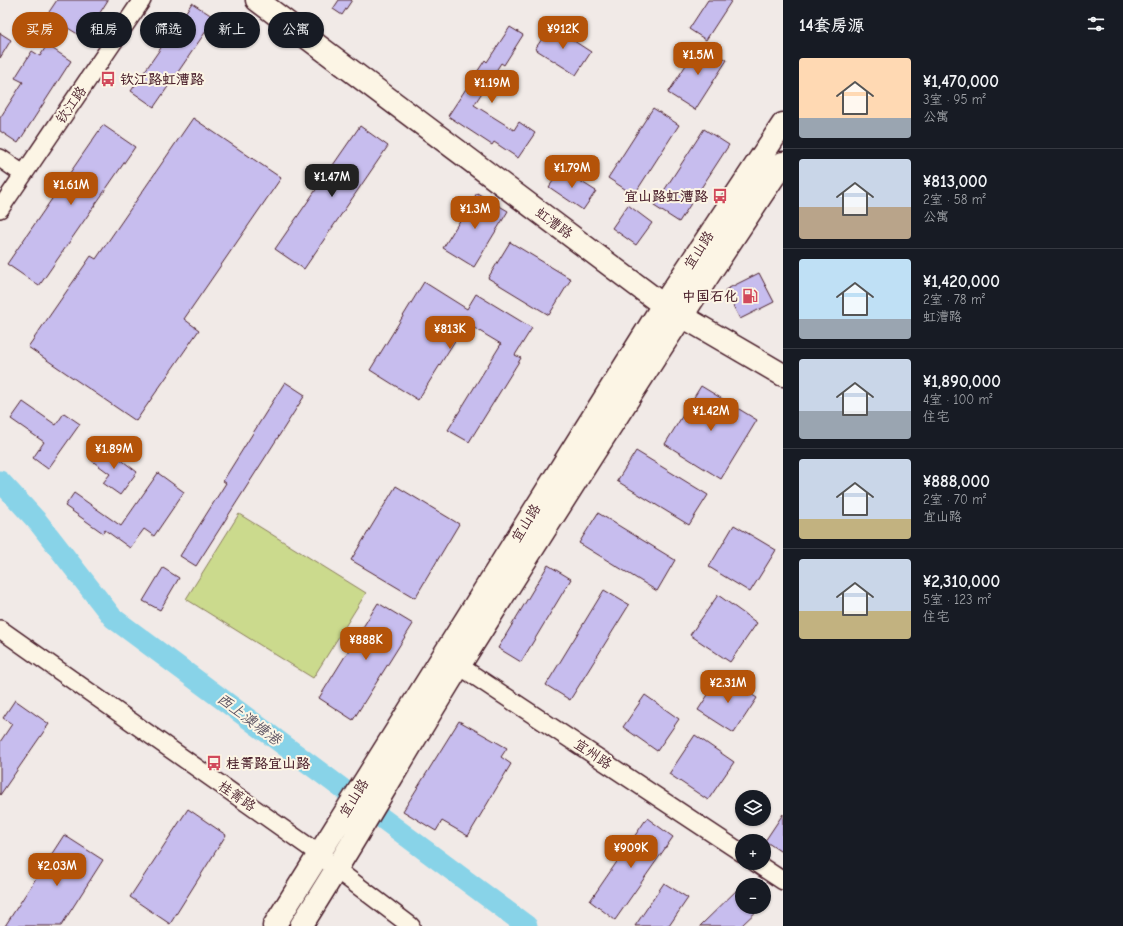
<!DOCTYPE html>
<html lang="zh">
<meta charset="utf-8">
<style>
body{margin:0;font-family:"Comic Neue","LXGW WenKai TC",sans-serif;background:#20242c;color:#f1f3f6;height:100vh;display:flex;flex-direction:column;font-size:15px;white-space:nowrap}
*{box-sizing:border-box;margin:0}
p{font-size:13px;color:#9ea1a6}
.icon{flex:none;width:22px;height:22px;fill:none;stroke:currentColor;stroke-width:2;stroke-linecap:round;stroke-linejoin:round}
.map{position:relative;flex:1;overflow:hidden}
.drawer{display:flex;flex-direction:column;background:#171b24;width:340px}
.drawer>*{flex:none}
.top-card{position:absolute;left:12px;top:12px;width:380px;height:36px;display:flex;gap:8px}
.controls{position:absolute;left:735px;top:790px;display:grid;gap:8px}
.controls a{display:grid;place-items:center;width:36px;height:36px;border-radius:50%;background:#171b24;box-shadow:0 1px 3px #0004;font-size:20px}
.price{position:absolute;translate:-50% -34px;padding:0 9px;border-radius:8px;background:#b45309;color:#fff;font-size:13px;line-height:26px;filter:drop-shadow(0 1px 2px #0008)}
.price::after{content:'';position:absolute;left:50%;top:24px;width:12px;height:9px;margin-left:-6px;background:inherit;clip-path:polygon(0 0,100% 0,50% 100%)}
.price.current{background:#222;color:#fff}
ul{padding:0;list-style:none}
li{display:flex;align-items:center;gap:12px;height:100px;padding:0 16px}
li+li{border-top:1px solid #363941}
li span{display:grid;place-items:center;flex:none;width:112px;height:80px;border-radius:4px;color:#555}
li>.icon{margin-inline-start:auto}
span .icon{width:48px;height:48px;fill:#fffc;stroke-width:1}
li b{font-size:17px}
h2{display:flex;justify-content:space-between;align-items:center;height:48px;padding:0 16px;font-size:17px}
.chip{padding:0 14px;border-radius:18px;background:#171b24;box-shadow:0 1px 3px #0004;font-size:14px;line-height:36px}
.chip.current{background:#b45309;color:#fff}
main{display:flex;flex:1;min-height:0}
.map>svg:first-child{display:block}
</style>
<main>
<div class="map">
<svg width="783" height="926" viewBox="0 0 783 926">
<rect width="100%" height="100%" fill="#f1eae7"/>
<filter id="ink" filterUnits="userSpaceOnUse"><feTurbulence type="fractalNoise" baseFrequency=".025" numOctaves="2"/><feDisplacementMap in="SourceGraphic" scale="8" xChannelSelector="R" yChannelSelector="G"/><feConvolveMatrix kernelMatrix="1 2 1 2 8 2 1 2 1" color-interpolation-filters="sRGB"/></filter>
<g filter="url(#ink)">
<!-- green -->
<path fill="#cbda8d" stroke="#8a7c5c" d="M239 514 366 593 313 678 186 599Z"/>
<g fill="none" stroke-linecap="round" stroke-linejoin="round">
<!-- river -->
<path stroke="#88d3e8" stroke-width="21" d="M0 481 38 522 113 618 527 926"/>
</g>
<!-- building -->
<path fill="#c7bdee" stroke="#4a1f2b" d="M57 0H108L84 38 47 15Z
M339 0H352L342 15 333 9Z
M708 0H732L706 40 689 29Z
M192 3 215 18 154 107 131 91Z
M551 26 591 52 576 75 535 49Z
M510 27 523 35 504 65 501 63 474 105 514 130 519 122 535 133 518 158 494 142 492 145 448 116 485 60 487 62Z
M0 33 11 40 0 58Z
M700 43 727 60 695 110 668 93Z
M47 45 71 61 18 143 0 131V118L23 82 15 78 32 51 40 56Z
M653 108 679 125 634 195 608 178Z
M193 118 281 178 184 319 199 330 136 421 28 347 91 256 96 259Z
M103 125 135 147 39 286 7 264Z
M360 126 388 146 304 269 275 249Z
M704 129 729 145 679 222 654 206Z
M561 169 596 191 583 210 549 187Z
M477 193 508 211 474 267 443 248Z
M628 205 652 223 636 245 612 228Z
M510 242 571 279 549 315 488 278Z
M759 273 774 302 740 319 725 290Z
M424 282 467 309 476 294 532 328 515 355 521 358 469 442 448 430 501 344 466 323 418 400 370 370Z
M285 382 305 395 196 566 180 556 226 483 223 481Z
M701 386 757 420 721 479 665 444Z
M23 402 56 425 64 413 80 424 48 469 33 458 44 442 11 419Z
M102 445 137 472 120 495 103 483 110 474 91 460Z
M636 451 708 495 689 525 617 481Z
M158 473 184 492 154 536 144 529 130 548 105 530 103 533 65 506 74 493 121 526Z
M396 486 459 524 415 598 351 560Z
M598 513 675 560 657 591 579 543Z
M734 525 776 550 750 592 709 567Z
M548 565 571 579 521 662 498 648Z
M163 568 179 578 160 610 143 601Z
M604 590 629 605 570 700 546 685Z
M718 595 757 623 730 662 690 635Z
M378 603 413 624 353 720 319 698Z
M721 675 757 698 734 733 698 710Z
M645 695 679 719 657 751 623 727Z
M15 700 49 724 0 795V742L12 724 3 718Z
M459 721 507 748 501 757 511 764 468 836 442 821 436 831 403 811Z
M695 735 734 762 708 800 669 774Z
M188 809 226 835 170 924 130 897Z
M783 814V853L765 841Z
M647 818 673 837 615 920 590 901Z
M64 835 103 860 61 926H5Z
M664 883 688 898 669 926H635Z
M742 885V907H761L741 926H700Z"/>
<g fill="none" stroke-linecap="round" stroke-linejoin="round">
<defs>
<path id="minor" d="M0 158 23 174
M0 209 142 0
M0 629 319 854 337 870 411 926
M449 659 742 853
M756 863 783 881"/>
<path id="major" d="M257 0 663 305 783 375
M274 926 663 305 783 124
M301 926C356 839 407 750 461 663 566 495 672 328 783 163"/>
</defs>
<!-- minor casing -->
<use href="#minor" stroke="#4a1f2b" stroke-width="20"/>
<!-- major casing -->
<use href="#major" stroke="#4a1f2b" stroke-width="25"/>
<!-- minor -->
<use href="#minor" stroke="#fcf5e5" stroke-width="17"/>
<!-- major -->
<use href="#major" stroke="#fcf5e5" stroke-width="22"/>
</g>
</g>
<!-- icons -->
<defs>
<symbol id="bus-bare" viewBox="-9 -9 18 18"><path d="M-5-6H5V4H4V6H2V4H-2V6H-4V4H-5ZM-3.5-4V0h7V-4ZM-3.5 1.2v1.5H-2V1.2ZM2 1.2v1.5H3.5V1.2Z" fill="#d1495b" stroke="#fcf5e5" stroke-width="2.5" paint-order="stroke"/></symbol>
<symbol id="fuel-bare" viewBox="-9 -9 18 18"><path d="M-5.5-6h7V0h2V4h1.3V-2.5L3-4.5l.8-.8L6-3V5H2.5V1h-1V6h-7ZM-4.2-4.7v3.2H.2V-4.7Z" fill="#d1495b" stroke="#fcf5e5" stroke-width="2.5" paint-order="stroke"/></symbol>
</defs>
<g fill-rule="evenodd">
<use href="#bus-bare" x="97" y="68" width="22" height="22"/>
<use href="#bus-bare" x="709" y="185" width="22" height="22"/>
<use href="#fuel-bare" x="739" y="285" width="22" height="22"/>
<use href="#bus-bare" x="203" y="752" width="22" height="22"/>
</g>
<g text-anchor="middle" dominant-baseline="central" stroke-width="4" stroke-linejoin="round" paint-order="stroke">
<!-- poi labels -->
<g font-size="14" font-weight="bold" fill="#4a1f2b" stroke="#fcf5e5" text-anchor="start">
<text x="120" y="79">钦江路虹漕路</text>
<text x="708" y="196" text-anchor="end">宜山路虹漕路</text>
<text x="738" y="296" text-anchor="end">中国石化</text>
<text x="226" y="763">桂箐路宜山路</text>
</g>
<!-- street labels -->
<g font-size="14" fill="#4a1f2b" stroke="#fcf5e5">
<text transform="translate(71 105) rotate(-55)">钦江路</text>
<text transform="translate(554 223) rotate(37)">虹漕路</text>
<text transform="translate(699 250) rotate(-57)">宜山路</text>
<text transform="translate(526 523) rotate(-58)">宜山路</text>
<text transform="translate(593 754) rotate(34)">宜州路</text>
<text transform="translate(237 796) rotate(35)">桂箐路</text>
<text transform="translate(354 798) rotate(-58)">宜山路</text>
</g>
<!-- water labels -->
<g font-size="15" font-style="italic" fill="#5d5564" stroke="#fcf5e5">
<text transform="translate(249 719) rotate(37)">西上澳塘港</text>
</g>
</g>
</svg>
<div class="controls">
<a><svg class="icon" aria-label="layers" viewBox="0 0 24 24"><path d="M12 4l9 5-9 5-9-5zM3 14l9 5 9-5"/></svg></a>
<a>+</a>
<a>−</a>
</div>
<b class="price" style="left:563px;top:50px">¥912K</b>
<b class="price" style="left:698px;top:76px">¥1.5M</b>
<b class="price" style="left:492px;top:104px">¥1.19M</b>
<b class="price" style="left:572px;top:189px">¥1.79M</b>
<b class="price current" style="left:332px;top:198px">¥1.47M</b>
<b class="price" style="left:71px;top:206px">¥1.61M</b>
<b class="price" style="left:475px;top:230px">¥1.3M</b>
<b class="price" style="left:450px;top:350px">¥813K</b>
<b class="price" style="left:711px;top:432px">¥1.42M</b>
<b class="price" style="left:114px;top:470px">¥1.89M</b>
<b class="price" style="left:366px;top:661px">¥888K</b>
<b class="price" style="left:728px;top:704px">¥2.31M</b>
<b class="price" style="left:631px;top:869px">¥909K</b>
<b class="price" style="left:57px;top:887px">¥2.03M</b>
<div class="top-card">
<a class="chip current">买房</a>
<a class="chip">租房</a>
<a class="chip">筛选</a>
<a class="chip">新上</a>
<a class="chip">公寓</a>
</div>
</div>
<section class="drawer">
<h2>14套房源<svg class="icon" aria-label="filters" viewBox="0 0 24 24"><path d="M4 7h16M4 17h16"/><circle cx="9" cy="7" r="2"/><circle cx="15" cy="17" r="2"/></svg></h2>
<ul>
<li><span style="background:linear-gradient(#ffd9b3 75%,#9aa5b1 0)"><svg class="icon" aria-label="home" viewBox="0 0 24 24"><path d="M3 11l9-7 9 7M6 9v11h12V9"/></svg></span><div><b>¥1,470,000</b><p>3室 · 95 m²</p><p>公寓</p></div></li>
<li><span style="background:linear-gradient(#c9d6e8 60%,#b9a48a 0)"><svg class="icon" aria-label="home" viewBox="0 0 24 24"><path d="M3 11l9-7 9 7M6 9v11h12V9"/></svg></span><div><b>¥813,000</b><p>2室 · 58 m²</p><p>公寓</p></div></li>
<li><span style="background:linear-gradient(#bfe0f5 75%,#9aa5b1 0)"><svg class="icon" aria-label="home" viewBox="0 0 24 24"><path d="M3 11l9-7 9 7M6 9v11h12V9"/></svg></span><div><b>¥1,420,000</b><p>2室 · 78 m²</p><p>虹漕路</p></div></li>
<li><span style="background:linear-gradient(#c9d6e8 65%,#9aa5b1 0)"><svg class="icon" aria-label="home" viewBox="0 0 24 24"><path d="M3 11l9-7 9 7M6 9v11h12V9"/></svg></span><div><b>¥1,890,000</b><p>4室 · 100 m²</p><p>住宅</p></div></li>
<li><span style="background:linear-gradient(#c9d6e8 75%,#c2b280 0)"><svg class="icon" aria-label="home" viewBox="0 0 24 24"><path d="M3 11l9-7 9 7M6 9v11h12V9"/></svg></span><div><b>¥888,000</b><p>2室 · 70 m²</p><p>宜山路</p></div></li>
<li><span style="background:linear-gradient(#c9d6e8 65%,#c2b280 0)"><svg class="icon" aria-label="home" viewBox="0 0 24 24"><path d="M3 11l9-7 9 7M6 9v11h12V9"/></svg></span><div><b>¥2,310,000</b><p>5室 · 123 m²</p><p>住宅</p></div></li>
</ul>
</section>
</main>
